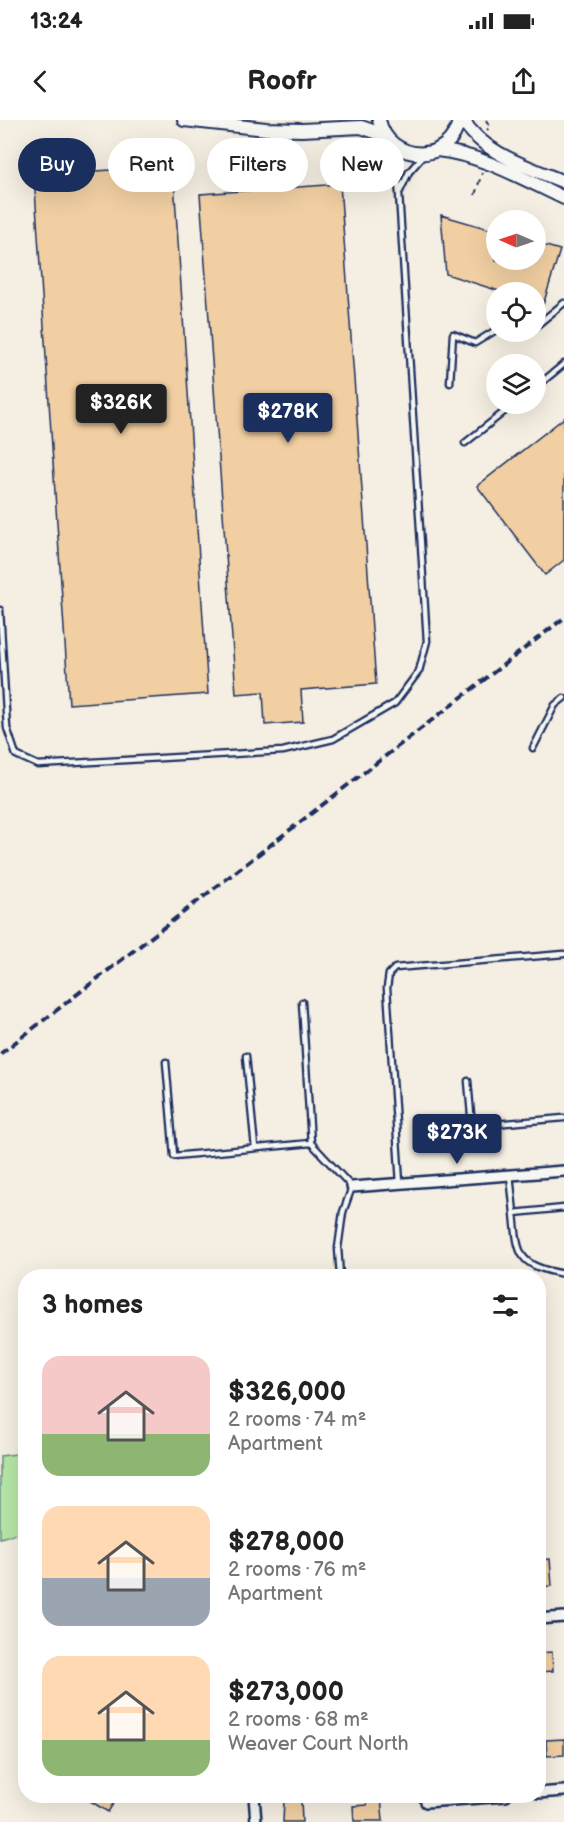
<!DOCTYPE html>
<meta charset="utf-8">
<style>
body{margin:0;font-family:"Balsamiq Sans",sans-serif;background:#f2f2f2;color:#222;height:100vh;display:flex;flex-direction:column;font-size:22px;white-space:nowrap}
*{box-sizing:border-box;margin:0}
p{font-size:20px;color:#767676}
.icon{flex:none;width:33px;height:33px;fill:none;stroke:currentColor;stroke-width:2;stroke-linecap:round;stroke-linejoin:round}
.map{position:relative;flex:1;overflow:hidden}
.drawer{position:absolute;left:18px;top:1149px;width:528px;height:534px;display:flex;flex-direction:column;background:#fff;border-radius:24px;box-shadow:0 6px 24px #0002}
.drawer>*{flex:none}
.top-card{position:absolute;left:18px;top:18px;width:528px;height:54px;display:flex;gap:12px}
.needle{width:39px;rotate:272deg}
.fabs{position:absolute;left:486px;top:90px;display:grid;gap:12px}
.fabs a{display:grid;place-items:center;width:60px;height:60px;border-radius:50%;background:#fff;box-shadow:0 6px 24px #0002;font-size:30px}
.price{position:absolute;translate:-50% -51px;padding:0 14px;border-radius:6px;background:#1b2f5e;color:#fff;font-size:20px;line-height:39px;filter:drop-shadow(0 2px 3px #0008)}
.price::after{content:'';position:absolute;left:50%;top:36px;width:18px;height:14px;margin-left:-9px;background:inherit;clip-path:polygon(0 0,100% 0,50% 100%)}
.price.on{background:#222;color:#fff}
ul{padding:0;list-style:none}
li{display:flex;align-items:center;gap:18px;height:150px;padding:0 24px}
li span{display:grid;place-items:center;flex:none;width:168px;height:120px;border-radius:18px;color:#555}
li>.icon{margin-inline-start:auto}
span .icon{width:72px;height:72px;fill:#fffc;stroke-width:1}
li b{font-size:26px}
h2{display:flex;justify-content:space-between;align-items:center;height:72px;padding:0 24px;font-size:26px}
.tag{padding:0 21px;border-radius:27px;background:#fff;box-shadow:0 6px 24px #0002;font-size:21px;line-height:54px}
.tag.on{background:#1b2f5e;color:#fff}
.status{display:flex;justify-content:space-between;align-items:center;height:42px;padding:0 30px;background:#fff;direction:ltr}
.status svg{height:16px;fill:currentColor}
header{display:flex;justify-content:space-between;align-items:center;height:78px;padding:0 24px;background:#fff;font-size:27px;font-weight:600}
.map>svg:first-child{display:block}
</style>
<div class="status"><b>13:24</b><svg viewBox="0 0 49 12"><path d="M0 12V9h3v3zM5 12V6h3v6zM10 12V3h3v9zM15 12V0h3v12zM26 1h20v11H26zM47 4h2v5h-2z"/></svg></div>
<header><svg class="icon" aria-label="back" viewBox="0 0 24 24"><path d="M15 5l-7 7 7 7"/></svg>Roofr<svg class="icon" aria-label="share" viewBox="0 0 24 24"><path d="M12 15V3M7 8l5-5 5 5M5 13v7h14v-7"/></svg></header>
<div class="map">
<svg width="564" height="1702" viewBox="0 0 564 1702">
<rect width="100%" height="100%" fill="#f5eee2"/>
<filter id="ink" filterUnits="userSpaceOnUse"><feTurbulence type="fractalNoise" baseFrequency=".0167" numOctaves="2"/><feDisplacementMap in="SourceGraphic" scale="12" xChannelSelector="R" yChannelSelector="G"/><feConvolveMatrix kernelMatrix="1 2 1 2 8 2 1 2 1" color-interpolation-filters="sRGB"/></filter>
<g filter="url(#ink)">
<!-- green -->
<path fill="#b6e7a7" stroke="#688b82" stroke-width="1.5" d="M24 1333 26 1397 22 1412 0 1418V1336Z"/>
<!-- building -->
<path fill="#f1cfa2" stroke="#1b2f5e" stroke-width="1.5" d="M173 46 208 574 69 584 34 55Z
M340 64 376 564 301 570 303 602 265 605 263 572 236 574 200 74Z
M441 95 496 111V140H536V123L560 130 539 198 536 201V172H502L446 154Z
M564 298V440L545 455 477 366Z
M550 1439 552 1466 538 1467V1440Z
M552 1532 553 1551 538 1552V1533Z
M564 1619V1635L547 1636 546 1620Z
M82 1676H118L108 1692Z
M368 1676H381L383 1701H354L353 1686 367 1685 366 1678H369Z
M301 1679 302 1702H283L284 1680Z"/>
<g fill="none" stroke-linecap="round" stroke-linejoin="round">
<defs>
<path id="service" d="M400 71 409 52 423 36
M536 206 564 183
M450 263 453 214 475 223 496 210
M536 267 564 244
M465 323 514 284
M0 490 7 608 16 635 38 645 283 631 333 619 395 583 419 551 427 521 399 74 396 37 392 26
M533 628 555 585 564 578
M302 882 311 1023 352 1067 343 1092 338 1128 340 1156
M246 936 255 1028
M166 942 174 1036 311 1023
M468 961 472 1006 564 998
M510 1055 514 1093 564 1088
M400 1063 387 868 389 854 395 848 564 834
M514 1093C518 1137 518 1145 564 1154"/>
<path id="minor" d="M352 1067 564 1051
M538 1499 564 1497
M538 1673 564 1671
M254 1676 256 1702
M426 1682 506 1676"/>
<path id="tertiary" d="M184 0 266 9 302 10 361 7 384 15
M379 0C389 44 451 45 459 0
M463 0C483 34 529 47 564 62
M437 30C483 35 523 59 564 78"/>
</defs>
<!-- service casing -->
<use href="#service" stroke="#1b2f5e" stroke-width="9"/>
<!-- minor casing -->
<use href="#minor" stroke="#1b2f5e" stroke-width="14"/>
<!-- tertiary casing -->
<use href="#tertiary" stroke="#1b2f5e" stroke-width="16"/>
<!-- path -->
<path stroke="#1b2f5e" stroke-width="2" stroke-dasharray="6 4.5" stroke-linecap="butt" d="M486 0 490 7 487 10
M350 38 356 18
M475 75 482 53"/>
<!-- service -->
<use href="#service" stroke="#f6f6f2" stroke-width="4.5"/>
<!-- minor -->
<use href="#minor" stroke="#f6f6f2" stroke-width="9"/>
<!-- tertiary -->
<use href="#tertiary" stroke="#f6f6f2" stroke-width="12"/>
<!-- rail -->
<path stroke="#1b2f5e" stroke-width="4" stroke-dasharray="9 4.5" stroke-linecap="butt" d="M0 934 564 498"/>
</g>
</g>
</svg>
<div class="fabs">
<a><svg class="needle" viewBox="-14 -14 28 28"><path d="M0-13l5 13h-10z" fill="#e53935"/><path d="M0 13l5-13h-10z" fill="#767676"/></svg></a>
<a><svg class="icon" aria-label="locate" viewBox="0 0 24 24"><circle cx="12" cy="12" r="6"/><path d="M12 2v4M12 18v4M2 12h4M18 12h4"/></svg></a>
<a><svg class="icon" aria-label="layers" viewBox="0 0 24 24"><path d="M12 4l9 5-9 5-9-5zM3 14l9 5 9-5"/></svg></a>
</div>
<b class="price on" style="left:121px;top:315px">$326K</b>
<b class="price" style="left:288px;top:324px">$278K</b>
<b class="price" style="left:457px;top:1045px">$273K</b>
<div class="top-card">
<a class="tag on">Buy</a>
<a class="tag">Rent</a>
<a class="tag">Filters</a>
<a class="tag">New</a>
</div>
<section class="drawer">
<h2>3 homes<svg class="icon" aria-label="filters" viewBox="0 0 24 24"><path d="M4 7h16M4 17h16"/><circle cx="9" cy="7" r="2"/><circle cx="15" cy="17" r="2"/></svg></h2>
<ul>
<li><span style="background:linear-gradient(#f6c9c9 65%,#8fb573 0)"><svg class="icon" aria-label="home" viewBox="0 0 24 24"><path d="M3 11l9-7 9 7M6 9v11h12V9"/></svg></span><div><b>$326,000</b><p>2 rooms · 74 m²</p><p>Apartment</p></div></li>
<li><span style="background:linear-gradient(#ffd9b3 60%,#9aa5b1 0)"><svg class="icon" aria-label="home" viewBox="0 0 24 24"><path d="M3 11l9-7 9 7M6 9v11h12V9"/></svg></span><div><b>$278,000</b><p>2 rooms · 76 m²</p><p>Apartment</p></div></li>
<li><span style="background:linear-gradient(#ffd9b3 70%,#8fb573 0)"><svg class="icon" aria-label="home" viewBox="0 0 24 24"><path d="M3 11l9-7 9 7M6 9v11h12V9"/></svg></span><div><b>$273,000</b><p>2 rooms · 68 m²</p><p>Weaver Court North</p></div></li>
</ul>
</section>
</div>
